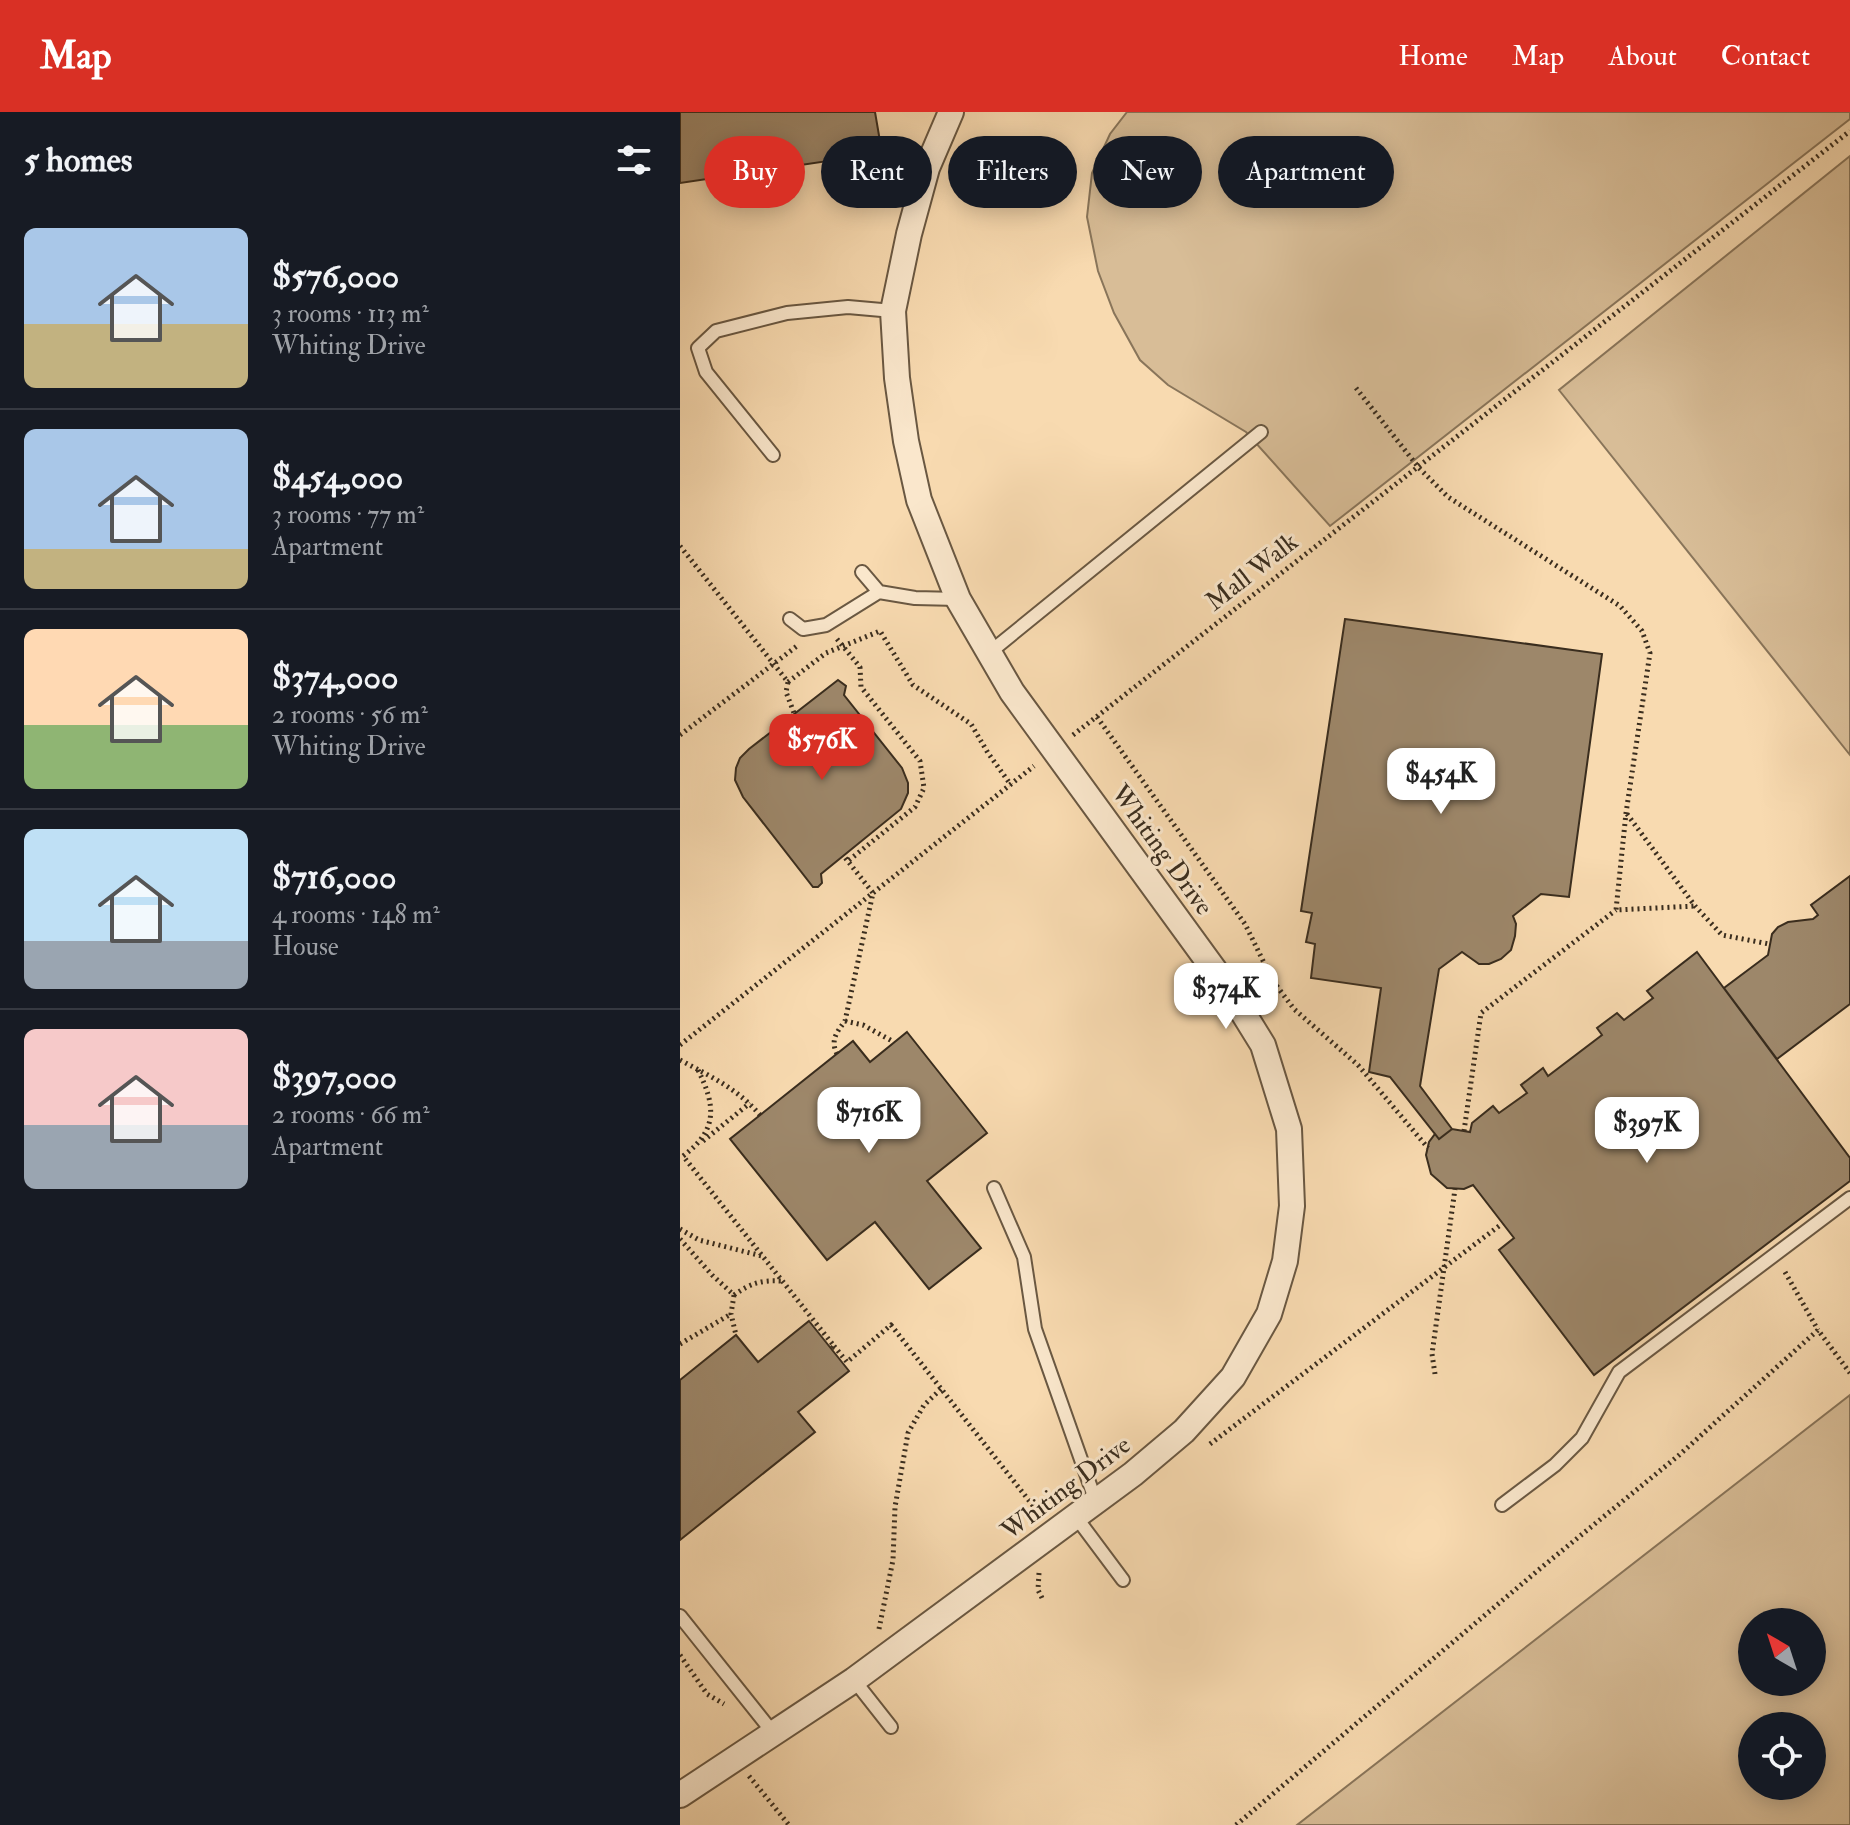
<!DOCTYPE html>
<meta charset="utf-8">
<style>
body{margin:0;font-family:"IM FELL Double Pica",serif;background:#242831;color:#f1f3f6;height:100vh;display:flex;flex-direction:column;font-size:30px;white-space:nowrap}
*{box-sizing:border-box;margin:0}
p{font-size:26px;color:#9ea1a6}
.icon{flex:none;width:44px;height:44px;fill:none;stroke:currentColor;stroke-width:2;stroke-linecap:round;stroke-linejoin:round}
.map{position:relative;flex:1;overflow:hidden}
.side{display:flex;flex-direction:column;background:#171b24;width:680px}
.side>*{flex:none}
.top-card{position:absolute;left:24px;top:24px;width:760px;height:72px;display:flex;gap:16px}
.needle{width:52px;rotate:321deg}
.tools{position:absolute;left:1058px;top:1496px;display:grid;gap:16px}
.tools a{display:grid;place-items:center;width:88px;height:88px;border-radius:50%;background:#171b24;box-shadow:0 4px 20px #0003;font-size:40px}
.price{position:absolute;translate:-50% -68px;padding:0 18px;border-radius:16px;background:#fff;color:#222;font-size:26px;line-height:52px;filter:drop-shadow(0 2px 4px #0008)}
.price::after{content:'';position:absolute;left:50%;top:48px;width:24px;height:18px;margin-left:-12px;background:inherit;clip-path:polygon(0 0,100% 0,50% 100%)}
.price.current{background:#d93025;color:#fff}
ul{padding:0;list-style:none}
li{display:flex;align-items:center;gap:24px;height:200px;padding:0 24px}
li+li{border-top:2px solid #363941}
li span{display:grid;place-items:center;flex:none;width:224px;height:160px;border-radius:12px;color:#555}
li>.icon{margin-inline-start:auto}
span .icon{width:96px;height:96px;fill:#fffc;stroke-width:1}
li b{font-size:34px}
h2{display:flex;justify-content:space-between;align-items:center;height:96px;padding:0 24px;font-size:34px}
.tag{padding:0 28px;border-radius:36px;background:#171b24;box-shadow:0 4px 20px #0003;font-size:28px;line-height:72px}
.tag.current{background:#d93025;color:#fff}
header{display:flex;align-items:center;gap:48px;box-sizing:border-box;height:112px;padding:0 40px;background:#d93025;color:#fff}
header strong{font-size:38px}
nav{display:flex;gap:44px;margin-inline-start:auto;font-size:28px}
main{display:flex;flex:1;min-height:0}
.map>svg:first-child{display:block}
</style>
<header>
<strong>Map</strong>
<nav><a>Home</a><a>Map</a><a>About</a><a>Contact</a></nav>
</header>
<main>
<section class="side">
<h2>5 homes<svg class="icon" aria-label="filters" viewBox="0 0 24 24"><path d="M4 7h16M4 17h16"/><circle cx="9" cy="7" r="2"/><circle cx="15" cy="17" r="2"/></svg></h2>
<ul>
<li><span style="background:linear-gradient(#a9c7e8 60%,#c2b280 0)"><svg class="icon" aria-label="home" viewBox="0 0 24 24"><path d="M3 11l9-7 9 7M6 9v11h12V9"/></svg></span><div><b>$576,000</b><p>3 rooms · 113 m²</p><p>Whiting Drive</p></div></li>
<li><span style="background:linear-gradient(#a9c7e8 75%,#c2b280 0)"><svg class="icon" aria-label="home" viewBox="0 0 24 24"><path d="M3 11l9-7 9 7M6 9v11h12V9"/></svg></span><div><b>$454,000</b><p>3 rooms · 77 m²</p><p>Apartment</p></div></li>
<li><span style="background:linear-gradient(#ffd9b3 60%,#8fb573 0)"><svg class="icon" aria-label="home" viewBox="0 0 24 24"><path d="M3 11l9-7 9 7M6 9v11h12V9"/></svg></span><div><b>$374,000</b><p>2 rooms · 56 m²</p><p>Whiting Drive</p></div></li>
<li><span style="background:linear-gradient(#bfe0f5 70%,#9aa5b1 0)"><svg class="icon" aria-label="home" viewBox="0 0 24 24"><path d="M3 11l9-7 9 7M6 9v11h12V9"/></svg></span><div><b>$716,000</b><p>4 rooms · 148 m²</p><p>House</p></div></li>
<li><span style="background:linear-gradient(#f6c9c9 60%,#9aa5b1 0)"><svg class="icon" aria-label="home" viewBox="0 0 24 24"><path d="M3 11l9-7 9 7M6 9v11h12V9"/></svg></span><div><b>$397,000</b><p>2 rooms · 66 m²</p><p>Apartment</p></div></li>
</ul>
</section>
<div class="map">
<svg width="1170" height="1713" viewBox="0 0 1170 1713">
<rect width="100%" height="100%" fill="#f8dab0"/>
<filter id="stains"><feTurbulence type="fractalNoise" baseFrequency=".0025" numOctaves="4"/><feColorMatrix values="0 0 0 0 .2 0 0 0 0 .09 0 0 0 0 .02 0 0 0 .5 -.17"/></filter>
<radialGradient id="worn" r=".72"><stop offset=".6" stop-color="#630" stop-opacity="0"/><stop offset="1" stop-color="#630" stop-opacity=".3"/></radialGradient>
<!-- green -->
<path fill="#d8bd97" stroke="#89755a" stroke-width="2" fill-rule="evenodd" d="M447 0H1170V7L650 414 566 320 488 273 460 248 434 201 418 159 407 105 412 61 430 22Z
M1170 44V643L879 278Z
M1170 1283V1713H617ZM1072 1510H1132V1570H1072ZM1072 1614H1132V1674H1072Z"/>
<!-- building -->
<path fill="#9d876a" stroke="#3a2d1e" stroke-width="2" d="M0 0H195L202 41 0 71Z
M665 507 922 542 889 785 861 782 833 804 836 812 835 824 831 838 821 847 809 852H799L782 840 759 857 740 974 772 1017 759 1027 710 965 689 960 701 876 631 866 635 832 626 830 632 801 621 799Z
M158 568 166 574 164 583 222 656 228 671V681L221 697 141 762 142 771 138 775H133L63 685 55 668 56 656 60 646 69 637Z
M1170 764V892L1097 947 1044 876 1088 843 1092 822 1098 815 1108 810 1133 807 1138 803 1131 793Z
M1017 840 1170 1046V1069L914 1263 819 1138 834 1126 793 1073 784 1077 767 1076 751 1062 746 1043 749 1030 755 1022 759 1027 772 1017 790 1020 792 1011 813 994 819 1001 847 981 841 973 863 956 868 964 922 923 917 916 937 901 944 908 973 886 967 879Z
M227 920 307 1021 247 1069 301 1136 249 1177 195 1110 147 1148 50 1027 173 929 190 950Z
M129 1209 169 1259 118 1300 135 1320 0 1428V1268L56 1223 78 1250Z"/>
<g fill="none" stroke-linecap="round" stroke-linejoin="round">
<defs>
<path id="service" d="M93 343 26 260 18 236 36 219 107 201 168 195 213 199
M182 460 199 480 235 486 278 487
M110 507 123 517 146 513 199 480
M309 541 581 320
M314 1076 344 1145 355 1217 416 1390
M822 1393 875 1353 902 1326 939 1260 1170 1086
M396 1405 443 1468
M0 1504 94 1622
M174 1568 211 1615"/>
<path id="minor" d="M0 1683 174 1568 453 1362 504 1319 553 1265 589 1202 605 1149 612 1094 609 1017 583 933 549 878 332 580 278 487 239 388 226 329 217 266 213 199 229 122 247 56 271 0"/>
</defs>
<!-- service casing -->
<use href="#service" stroke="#6a5842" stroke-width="16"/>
<!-- minor casing -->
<use href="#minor" stroke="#6a5842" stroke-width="28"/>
<!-- path -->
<path stroke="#3a2d1e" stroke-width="5" stroke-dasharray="2 4" stroke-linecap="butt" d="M676 276 739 356 768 385 940 494 962 519 970 541 946 701 936 798 1015 794
M0 434 108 570 106 580 114 601
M157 527 180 555 181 575 240 649 244 676 235 695 168 749
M108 570 146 541 200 519 233 573 291 612 308 641 331 673
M417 605 565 812 593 869 614 897 678 953 748 1036
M0 623 117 534
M393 623 1170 19
M947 702 1015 794 1042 823 1089 832
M165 909 183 913 214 930
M0 933 354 654
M157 942C150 928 157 920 165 909L193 781 163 743
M0 948C30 964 58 977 80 1003
M18 958C36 994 38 1018 3 1044L154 1234 151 1237
M784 1019 801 901 936 798
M23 1029 70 991
M0 1117 19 1128 82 1144
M0 1127 32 1163 54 1183 51 1202 56 1223
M1105 1160 1138 1218
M54 1183C71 1171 81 1168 101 1169
M0 1232 51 1202
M154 1234 167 1250 211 1213 358 1400
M755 1262 752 1242 775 1077
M530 1332 823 1111
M359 1461 358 1478 362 1486
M199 1517 213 1448 215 1395 228 1321 244 1293 261 1277
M0 1543 27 1582 44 1592
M69 1664 109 1713
M556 1713 862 1455 998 1344 1138 1218 1170 1261"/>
<!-- service -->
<use href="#service" stroke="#fae7cc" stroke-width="12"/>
<!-- minor -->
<use href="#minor" stroke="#fae7cc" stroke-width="24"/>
</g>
<g text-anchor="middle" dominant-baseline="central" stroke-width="6" stroke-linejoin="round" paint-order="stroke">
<!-- street labels -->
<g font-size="26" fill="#3a2d1e" stroke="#fae7cc">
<text transform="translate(572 460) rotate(-38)">Mall Walk</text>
<text transform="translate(482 738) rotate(54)">Whiting Drive</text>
<text transform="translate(386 1376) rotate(-37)">Whiting Drive</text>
</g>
</g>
<rect width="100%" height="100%" filter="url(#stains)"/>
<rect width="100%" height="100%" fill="url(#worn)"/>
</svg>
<div class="tools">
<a><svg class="needle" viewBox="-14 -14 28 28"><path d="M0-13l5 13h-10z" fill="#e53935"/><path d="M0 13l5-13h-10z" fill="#9ea1a6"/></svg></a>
<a><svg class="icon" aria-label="locate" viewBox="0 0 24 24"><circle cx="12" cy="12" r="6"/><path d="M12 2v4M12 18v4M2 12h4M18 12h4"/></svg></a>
</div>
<b class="price current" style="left:142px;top:670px">$576K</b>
<b class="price" style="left:761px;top:704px">$454K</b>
<b class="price" style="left:546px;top:919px">$374K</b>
<b class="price" style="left:189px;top:1043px">$716K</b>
<b class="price" style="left:967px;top:1053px">$397K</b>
<div class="top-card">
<a class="tag current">Buy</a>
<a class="tag">Rent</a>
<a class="tag">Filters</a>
<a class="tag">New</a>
<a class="tag">Apartment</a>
</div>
</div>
</main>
